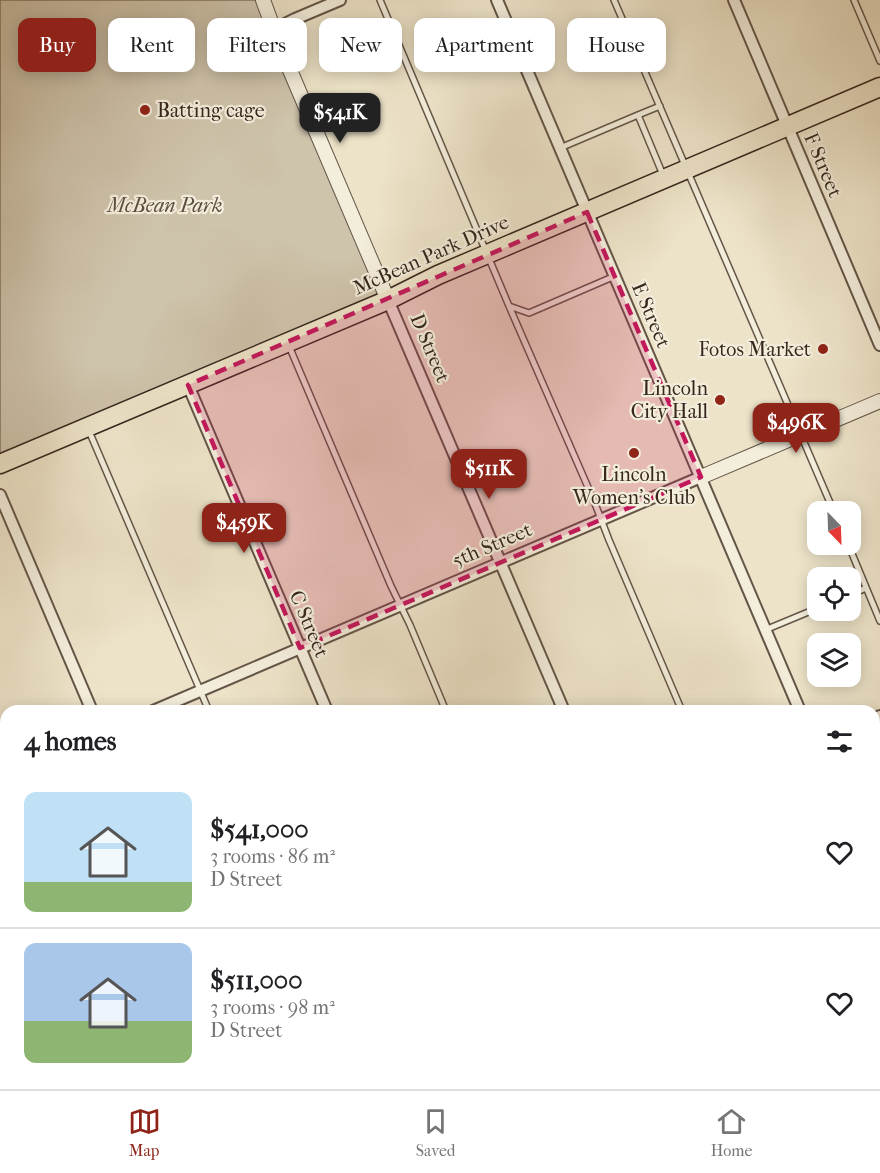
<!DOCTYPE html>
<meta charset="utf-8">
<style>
body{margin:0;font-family:"IM FELL French Canon",serif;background:#f6f6f6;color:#202124;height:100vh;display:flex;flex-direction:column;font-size:22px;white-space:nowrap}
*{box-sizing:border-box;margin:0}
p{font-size:20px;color:#757577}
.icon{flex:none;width:33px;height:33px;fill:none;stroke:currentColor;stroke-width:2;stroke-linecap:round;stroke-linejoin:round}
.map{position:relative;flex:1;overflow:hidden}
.panel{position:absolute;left:0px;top:705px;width:880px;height:384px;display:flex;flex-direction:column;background:#fff;border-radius:18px 18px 0 0;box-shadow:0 3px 15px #0003}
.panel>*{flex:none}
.hud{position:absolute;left:18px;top:18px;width:844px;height:54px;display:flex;gap:12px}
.needle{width:39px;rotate:157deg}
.buttons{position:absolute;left:807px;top:501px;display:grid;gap:12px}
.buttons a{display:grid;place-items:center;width:54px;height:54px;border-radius:12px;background:#fff;box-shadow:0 3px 15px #0003;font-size:30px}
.price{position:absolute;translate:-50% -51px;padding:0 14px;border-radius:12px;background:#8f2418;color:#fff;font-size:20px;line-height:39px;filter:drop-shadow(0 2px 3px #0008)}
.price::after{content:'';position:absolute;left:50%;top:36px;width:18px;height:14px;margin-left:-9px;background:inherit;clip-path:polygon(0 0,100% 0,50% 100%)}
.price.current{background:#222;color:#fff}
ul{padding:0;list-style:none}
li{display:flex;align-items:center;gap:18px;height:150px;padding:0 24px}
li+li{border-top:2px solid #e0e0e0}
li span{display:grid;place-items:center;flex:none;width:168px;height:120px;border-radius:12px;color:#555}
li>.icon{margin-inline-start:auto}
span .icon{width:72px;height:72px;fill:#fffc;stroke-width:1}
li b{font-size:26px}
h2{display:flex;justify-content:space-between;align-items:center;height:72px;padding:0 24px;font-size:26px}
.chip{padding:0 21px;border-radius:12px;background:#fff;box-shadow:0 3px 15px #0003;font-size:21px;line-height:54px}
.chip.current{background:#8f2418;color:#fff}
.dock{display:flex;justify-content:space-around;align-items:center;height:84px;border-top:2px solid #e0e0e0;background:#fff;font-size:16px;color:#757577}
.dock a{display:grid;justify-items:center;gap:3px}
.dock .current{color:#8f2418}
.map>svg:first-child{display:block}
</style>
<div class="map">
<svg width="880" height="1089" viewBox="0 0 880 1089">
<rect width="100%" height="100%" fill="#ede3c8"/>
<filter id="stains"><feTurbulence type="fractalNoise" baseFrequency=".00333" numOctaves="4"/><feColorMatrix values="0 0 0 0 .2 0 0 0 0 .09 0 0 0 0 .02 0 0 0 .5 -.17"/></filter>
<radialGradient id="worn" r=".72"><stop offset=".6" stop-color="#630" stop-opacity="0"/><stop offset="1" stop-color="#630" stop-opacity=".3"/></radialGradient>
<!-- green -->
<path fill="#cec3ab" stroke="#827464" stroke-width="1.5" d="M0 0H258L382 294 0 455Z"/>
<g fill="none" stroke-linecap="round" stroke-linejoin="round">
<defs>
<path id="service" d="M380 0 509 306 529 313 615 276
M614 0 834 512
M854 0 880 61
M638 115 660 106
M560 148 638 115 663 175
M509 306 594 501 609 540 682 711
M289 346 391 586 410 625 446 711
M89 431 209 711
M848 544 880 621
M850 595 866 588
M765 630 818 608
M1 776 6 789
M132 1083 134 1089
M367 1083 370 1089
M603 1083 606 1089"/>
<path id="minor" d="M497 0 800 711
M734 0 880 345
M275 29 295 19 340 0
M388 300 564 711
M188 385 327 711
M0 495 92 711
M153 711 701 477
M874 719 880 716
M0 776 6 774
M874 887 880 900
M0 1054 6 1068
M250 1083 252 1089
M486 1083 488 1089
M722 1083 725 1089
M6 1089 21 1083"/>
<path id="tertiary" d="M263 0 281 49 388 300
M701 477 880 401
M874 1034 880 1032
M746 1089 760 1083"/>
<path id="primary" d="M0 464 388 300 438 275 880 87"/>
</defs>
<!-- service casing -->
<use href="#service" stroke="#645548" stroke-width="8"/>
<!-- minor casing -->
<use href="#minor" stroke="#645548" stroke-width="14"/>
<!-- tertiary casing -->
<use href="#tertiary" stroke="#645548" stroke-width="16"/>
<!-- primary casing -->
<use href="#primary" stroke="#36261d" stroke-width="21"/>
<!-- service -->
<use href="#service" stroke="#f3eddb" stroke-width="5"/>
<!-- minor -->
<use href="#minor" stroke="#f3eddb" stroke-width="10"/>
<!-- tertiary -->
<use href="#tertiary" stroke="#f3eddb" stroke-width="14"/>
<!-- primary -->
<use href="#primary" stroke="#ede3c8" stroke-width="18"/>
</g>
<!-- marked area -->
<path fill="#c2185b" fill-opacity="0.2" stroke="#c2185b" stroke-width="4.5" stroke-dasharray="12 8" stroke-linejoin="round" d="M587 212 701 477 300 648 188 385Z"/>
<!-- markers -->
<g fill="#8f2418" stroke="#f3eddb" stroke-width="2">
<circle cx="145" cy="110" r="6"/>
<circle cx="823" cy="349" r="6"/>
<circle cx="720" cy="400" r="6"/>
<circle cx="634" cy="453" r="6"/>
</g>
<g text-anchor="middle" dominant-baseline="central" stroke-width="4.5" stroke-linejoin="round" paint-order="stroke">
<!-- poi labels -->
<g font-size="20" fill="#36261d" stroke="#f3eddb" text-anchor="end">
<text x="157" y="110" text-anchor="start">Batting cage</text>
<text x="811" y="349">Fotos Market</text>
<text x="708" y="388">Lincoln<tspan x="708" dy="23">City Hall</tspan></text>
<text x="634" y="474" text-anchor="middle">Lincoln<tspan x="634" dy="23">Women's Club</tspan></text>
</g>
<!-- street labels -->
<g font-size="20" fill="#36261d" stroke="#f3eddb">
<text transform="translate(823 165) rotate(67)">F Street</text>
<text transform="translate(431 255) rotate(-24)">McBean Park Drive</text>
<text transform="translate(651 315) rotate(67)">E Street</text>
<text transform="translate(430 348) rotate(67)">D Street</text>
<text transform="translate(492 545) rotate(-23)">5th Street</text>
<text transform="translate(309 624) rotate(67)">C Street</text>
</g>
<!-- park labels -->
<g font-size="20" font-style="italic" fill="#5c4d40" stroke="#f3eddb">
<text x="165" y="205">McBean Park</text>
</g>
</g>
<rect width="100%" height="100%" filter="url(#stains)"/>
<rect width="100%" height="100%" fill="url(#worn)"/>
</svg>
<div class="buttons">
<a><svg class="needle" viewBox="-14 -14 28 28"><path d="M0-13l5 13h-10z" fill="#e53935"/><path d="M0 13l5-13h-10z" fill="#757577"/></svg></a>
<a><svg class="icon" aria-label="locate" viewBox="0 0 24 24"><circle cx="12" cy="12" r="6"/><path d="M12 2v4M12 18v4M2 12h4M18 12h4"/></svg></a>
<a><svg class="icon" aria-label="layers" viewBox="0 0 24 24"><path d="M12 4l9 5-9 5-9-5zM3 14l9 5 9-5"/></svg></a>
</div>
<b class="price current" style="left:340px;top:144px">$541K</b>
<b class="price" style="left:796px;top:454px">$496K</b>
<b class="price" style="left:489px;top:500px">$511K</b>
<b class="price" style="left:244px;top:554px">$459K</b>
<div class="hud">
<a class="chip current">Buy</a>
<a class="chip">Rent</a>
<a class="chip">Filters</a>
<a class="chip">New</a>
<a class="chip">Apartment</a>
<a class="chip">House</a>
</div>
<section class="panel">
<h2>4 homes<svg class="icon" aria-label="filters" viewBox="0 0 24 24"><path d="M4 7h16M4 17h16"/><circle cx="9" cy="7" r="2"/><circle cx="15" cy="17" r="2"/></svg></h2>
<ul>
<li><span style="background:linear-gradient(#bfe0f5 75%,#8fb573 0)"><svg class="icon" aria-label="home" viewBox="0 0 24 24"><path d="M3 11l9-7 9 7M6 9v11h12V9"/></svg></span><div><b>$541,000</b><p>3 rooms · 86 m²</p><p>D Street</p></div><svg class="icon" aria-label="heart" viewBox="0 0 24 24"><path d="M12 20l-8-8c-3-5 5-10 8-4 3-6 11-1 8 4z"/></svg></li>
<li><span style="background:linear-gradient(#a9c7e8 65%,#8fb573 0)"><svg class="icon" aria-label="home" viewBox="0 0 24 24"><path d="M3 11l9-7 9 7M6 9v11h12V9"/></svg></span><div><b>$511,000</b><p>3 rooms · 98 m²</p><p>D Street</p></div><svg class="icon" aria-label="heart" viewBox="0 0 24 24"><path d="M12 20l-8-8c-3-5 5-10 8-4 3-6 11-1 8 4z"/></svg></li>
</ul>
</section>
</div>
<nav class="dock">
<a class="current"><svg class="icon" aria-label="map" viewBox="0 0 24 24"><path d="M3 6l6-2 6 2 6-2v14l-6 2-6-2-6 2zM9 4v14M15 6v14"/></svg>Map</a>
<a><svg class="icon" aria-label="saved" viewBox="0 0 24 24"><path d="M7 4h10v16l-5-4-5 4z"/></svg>Saved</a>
<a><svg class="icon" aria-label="home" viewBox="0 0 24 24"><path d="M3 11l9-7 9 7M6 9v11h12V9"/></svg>Home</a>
</nav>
